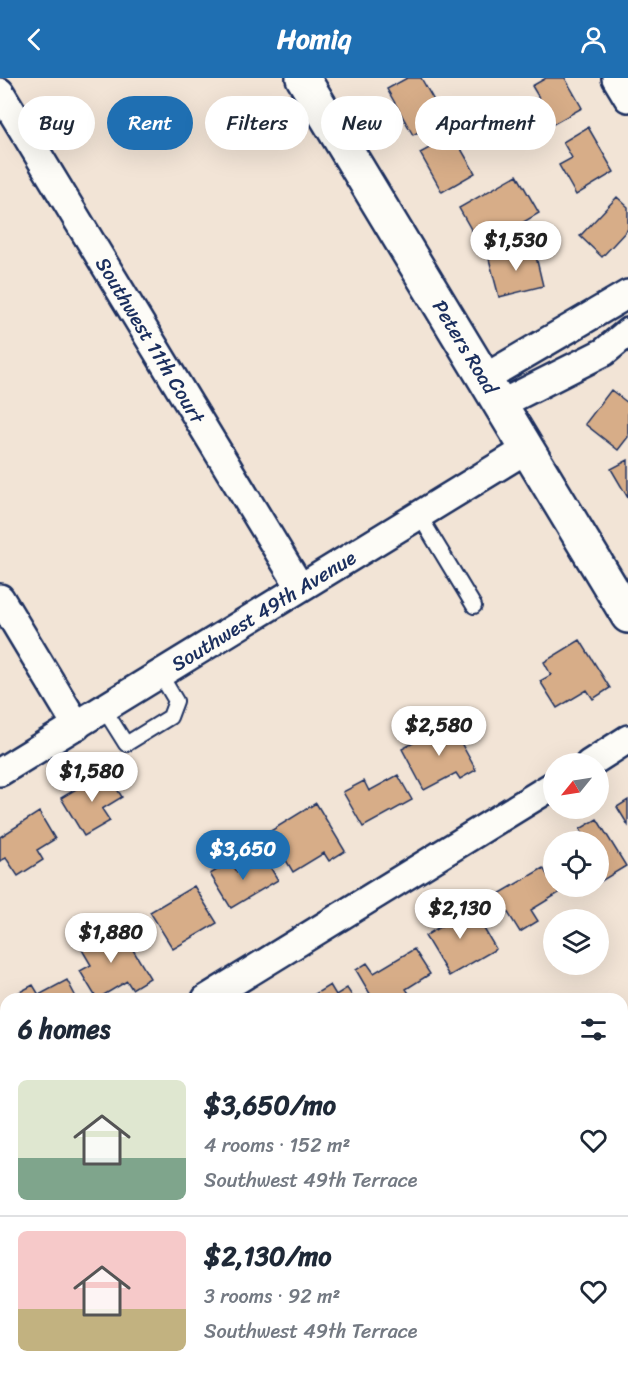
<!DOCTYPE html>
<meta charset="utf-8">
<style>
body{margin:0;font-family:Sriracha,sans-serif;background:#f2f2f3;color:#1f2937;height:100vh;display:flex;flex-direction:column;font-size:22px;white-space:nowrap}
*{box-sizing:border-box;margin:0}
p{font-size:20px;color:#747a83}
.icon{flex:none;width:33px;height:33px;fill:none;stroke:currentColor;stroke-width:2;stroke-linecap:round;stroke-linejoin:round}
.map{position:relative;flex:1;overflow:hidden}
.side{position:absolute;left:0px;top:915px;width:628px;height:386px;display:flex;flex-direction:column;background:#fff;border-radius:18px 18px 0 0;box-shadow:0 6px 24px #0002}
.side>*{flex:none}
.top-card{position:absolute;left:18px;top:18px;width:592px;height:54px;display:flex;gap:12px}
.needle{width:39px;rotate:240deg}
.controls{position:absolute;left:543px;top:675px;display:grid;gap:12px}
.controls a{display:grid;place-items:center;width:66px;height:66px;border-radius:50%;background:#fff;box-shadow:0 6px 24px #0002;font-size:30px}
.price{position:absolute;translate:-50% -51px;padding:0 14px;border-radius:21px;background:#fff;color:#222;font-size:20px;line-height:39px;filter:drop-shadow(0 2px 3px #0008)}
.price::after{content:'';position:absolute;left:50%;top:36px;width:18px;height:14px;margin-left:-9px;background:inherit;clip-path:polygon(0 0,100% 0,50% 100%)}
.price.on{background:#1f6fb2;color:#fff}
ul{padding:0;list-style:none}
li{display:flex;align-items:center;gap:18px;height:150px;padding:0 18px}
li+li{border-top:2px solid #e0e1e3}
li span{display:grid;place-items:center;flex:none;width:168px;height:120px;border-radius:9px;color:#555}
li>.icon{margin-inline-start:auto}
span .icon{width:72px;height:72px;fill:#fffc;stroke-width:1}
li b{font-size:26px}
h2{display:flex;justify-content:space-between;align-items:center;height:72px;padding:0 18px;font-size:26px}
.tag{padding:0 21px;border-radius:27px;background:#fff;box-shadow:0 6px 24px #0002;font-size:21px;line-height:54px}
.tag.on{background:#1f6fb2;color:#fff}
header{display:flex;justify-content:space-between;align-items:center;height:78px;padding:0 18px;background:#1f6fb2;color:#fff;font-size:27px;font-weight:700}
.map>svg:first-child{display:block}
</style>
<header><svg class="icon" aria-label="back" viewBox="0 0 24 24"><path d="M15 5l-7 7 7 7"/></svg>Homiq<svg class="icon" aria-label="person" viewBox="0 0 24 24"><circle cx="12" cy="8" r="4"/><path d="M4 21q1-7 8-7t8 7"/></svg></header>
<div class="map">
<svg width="628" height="1300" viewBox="0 0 628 1300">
<rect width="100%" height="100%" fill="#f2e4d6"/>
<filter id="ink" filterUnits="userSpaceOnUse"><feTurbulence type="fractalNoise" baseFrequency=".0167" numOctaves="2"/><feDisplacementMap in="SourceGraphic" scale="12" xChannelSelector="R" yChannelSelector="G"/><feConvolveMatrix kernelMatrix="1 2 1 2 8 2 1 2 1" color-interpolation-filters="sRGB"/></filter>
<g filter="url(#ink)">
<!-- building -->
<path fill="#d7ad88" stroke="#1b2f5e" stroke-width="1.5" d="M407 0H421L444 40 413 57 387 11Z
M546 0H565L582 30 541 53 528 30 541 23 532 8Z
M588 49 614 94 576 117 559 87 572 80 563 64Z
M453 57 475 95 442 114 420 75Z
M517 97 539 135 481 169 459 130Z
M617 119 628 129V151L602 179 580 158Z
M534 170 543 208 499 219 489 181Z
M611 312 628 325V359L618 372 585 346Z
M628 382V420L611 391Z
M580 562 610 610 593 621 587 612 557 630 540 603 551 597 544 584Z
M450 645 476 692 460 701 456 695 424 712 402 671Z
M106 693 122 719 102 731 110 743 84 758 61 720Z
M398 697 412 722 363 749 343 714 364 703 369 713Z
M628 722V747L617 729Z
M316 725 345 773 329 783 324 775 293 794 269 754Z
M39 734 55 761 37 772 43 782 18 798 6 780 0 783V759Z
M597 741 626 788 598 805V764H577L584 759 580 751Z
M264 779 278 802 231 830 210 796 231 784 237 794Z
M543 790 559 815 531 832 538 843 520 854 497 817Z
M194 808 217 845 173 871 150 834Z
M467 822 496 871 449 898 425 858 454 840 449 833Z
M121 852 150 900 132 911 127 903 97 921 80 893 91 887 78 865 95 854 101 864Z
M414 871 430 896 406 911 413 921H373L356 892 367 885 374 895Z
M67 902 77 921H14L12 918 33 907 39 917Z
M330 907 336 917 347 910 354 921H311L310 919Z
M0 956 6 966V989L0 993Z
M5 1114 6 1190 0 1193V1117Z
M624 1162 628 1169V1191L623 1194 628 1203V1217L622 1220V1163Z
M628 1254V1277L625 1279 622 1276V1257Z
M23 1294H77L80 1299 19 1300 25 1296Z
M306 1294H356L351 1300H300Z
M458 1294H505L508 1300H476L474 1296 468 1300H461Z"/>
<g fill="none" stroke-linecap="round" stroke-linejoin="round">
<defs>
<path id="service" d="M419 437 474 528
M104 631 126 666 170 639 176 623 160 596"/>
<g id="minor">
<path d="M616 0 628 20"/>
<path id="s1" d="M0 14 300 509"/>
<path d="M483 301 628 216"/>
<path d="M499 327 604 274 628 254"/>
<path d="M0 520 77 648"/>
<path d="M589 686 628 661"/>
<path id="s2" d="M0 694 527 371"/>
<path d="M206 921 554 707"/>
<path d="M622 1026 628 1023"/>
<path d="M0 1047 6 1044"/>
<path d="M245 1294 247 1300"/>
<path d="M577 1294 581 1300"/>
<path d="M179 1300 188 1294"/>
</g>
<g id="secondary">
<path id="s3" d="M303 0 628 538"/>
</g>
</defs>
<!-- service casing -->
<use href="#service" stroke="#1b2f5e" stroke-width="18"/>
<!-- minor casing -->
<use href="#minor" stroke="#1b2f5e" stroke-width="32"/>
<!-- secondary casing -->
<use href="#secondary" stroke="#1b2f5e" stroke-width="38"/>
<!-- service -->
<use href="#service" stroke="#fdfcf7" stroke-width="14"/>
<!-- minor -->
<use href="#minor" stroke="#fdfcf7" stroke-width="27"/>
<!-- secondary -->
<use href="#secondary" stroke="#fdfcf7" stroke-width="33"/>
</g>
</g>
<g text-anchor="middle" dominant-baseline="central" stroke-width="5" stroke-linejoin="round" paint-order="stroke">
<!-- street labels -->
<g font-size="20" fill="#1b2f5e" stroke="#fdfcf7">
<text stroke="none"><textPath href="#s1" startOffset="290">Southwest 11th Court</textPath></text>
<text stroke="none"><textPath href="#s3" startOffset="314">Peters Road</textPath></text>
<text stroke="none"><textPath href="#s2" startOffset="309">Southwest 49th Avenue</textPath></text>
</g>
</g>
</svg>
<div class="controls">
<a><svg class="needle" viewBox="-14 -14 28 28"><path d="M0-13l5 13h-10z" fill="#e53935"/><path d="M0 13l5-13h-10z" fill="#747a83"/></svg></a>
<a><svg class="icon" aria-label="locate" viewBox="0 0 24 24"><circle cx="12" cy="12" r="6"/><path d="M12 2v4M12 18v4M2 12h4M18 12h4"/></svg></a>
<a><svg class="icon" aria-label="layers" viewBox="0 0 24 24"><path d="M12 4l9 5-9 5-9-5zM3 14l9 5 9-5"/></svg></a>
</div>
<b class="price" style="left:516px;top:194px">$1,530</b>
<b class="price" style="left:439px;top:679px">$2,580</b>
<b class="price" style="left:92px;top:725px">$1,580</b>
<b class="price on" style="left:243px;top:803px">$3,650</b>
<b class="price" style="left:460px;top:862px">$2,130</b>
<b class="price" style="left:111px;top:886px">$1,880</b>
<div class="top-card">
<a class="tag">Buy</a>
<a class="tag on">Rent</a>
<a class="tag">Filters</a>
<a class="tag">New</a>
<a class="tag">Apartment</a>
</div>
<section class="side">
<h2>6 homes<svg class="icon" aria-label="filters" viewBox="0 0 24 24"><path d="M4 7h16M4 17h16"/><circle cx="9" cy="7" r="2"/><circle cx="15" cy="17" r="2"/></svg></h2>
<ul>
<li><span style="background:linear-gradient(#dfe7d0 65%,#7fa58c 0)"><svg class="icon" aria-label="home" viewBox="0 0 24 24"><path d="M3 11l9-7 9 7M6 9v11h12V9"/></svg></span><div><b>$3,650/mo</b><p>4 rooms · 152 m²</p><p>Southwest 49th Terrace</p></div><svg class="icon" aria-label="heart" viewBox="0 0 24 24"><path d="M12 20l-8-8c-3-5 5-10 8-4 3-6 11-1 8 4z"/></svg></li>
<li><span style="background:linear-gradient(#f6c9c9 65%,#c2b280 0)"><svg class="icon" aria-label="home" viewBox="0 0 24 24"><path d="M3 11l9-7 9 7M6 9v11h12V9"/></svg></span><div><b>$2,130/mo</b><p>3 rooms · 92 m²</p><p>Southwest 49th Terrace</p></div><svg class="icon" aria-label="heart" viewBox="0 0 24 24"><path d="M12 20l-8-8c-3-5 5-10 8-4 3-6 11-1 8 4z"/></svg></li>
</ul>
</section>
</div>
